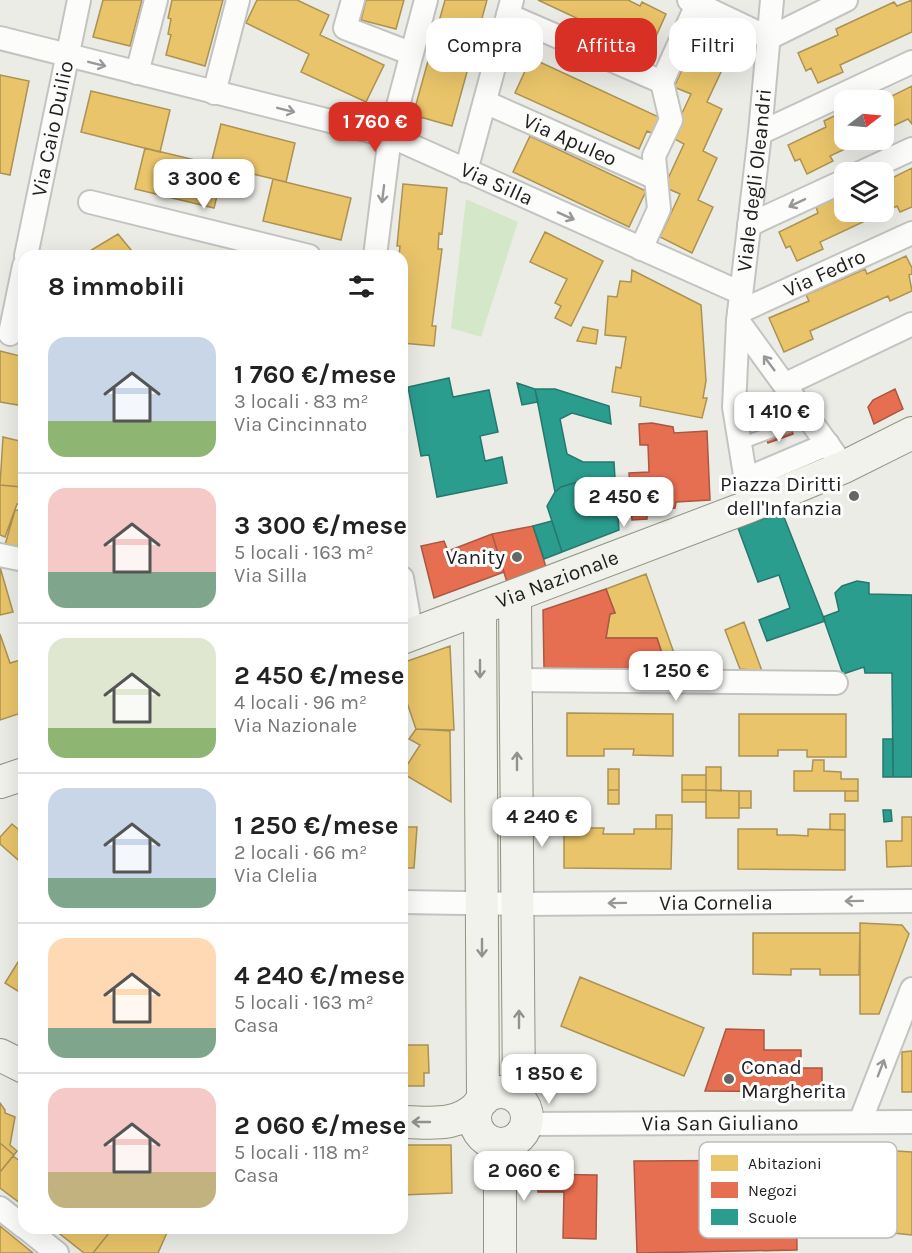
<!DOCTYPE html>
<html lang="it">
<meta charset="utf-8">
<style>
body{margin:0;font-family:Karla,sans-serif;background:#f2f2f2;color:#222;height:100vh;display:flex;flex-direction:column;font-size:22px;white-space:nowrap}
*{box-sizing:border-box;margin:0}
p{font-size:20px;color:#767676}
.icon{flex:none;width:33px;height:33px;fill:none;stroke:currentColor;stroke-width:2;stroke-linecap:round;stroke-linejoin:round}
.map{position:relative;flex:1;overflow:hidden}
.details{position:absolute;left:18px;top:250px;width:390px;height:984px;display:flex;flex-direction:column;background:#fff;border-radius:18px;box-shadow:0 6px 24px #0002}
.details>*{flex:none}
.top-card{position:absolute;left:426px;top:18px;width:396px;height:54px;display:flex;gap:12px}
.needle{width:39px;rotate:74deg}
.tools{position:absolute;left:834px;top:90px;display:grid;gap:12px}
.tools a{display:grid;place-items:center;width:60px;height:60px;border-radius:12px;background:#fff;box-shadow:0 6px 24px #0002;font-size:30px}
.price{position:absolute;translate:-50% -51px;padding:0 14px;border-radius:12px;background:#fff;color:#222;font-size:20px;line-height:39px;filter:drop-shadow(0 2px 3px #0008)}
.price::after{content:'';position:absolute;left:50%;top:36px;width:18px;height:14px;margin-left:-9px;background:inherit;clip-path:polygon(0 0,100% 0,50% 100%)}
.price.on{background:#d93025;color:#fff}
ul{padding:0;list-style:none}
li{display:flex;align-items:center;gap:18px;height:150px;padding:0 30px}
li+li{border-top:2px solid #e0e0e0}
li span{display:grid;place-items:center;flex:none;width:168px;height:120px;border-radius:18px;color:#555}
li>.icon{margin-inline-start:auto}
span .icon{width:72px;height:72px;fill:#fffc;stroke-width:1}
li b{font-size:26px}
h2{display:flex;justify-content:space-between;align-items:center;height:72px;padding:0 30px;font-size:26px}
.chip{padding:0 21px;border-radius:18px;background:#fff;box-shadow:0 6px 24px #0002;font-size:21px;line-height:54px}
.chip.on{background:#d93025;color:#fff}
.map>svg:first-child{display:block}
</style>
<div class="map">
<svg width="912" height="1253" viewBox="0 0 912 1253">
<rect width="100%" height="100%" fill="#ecece7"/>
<!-- grass -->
<path fill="#d4e7c9" d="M466 199 518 222 481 337 451 328Z"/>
<!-- homes -->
<path fill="#e9c46a" stroke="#ac9253" stroke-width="1.5" d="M103 0H142L130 46 93 37Z
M172 0H223L205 66 166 55 171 35 168 34 171 19 168 18Z
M257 0H297L329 15 320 35 384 65 366 102 301 72 309 54 246 23Z
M366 0H404L396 29 361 20Z
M445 0H487L452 126 413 115Z
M538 0H628L640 6 642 2 666 14 649 52Z
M912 0V32L840 65 843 72 818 83 811 68 806 71 798 53 838 35 836 29 894 2 897 6Z
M695 42 728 57 707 102 722 109 703 151 717 158 698 200 713 207 692 253 660 237 680 194 664 187 684 144 671 137 691 94 674 87Z
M531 58 661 118 654 134 647 131 639 149 515 93Z
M0 75 29 81 10 175 0 173Z
M912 86V124L908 119 884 130V100H867L884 93 886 99Z
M91 91 170 110 160 152 81 132Z
M844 111V140H864L830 156 833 161 807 174 800 159 795 161 788 145 826 127 824 121Z
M221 124 295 143 286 182 211 164Z
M530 136 646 191 629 227 513 172Z
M145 148 224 167 214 208 135 189Z
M912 168V207L900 212 897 206 820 242 823 249 797 261 790 246 786 248 779 232 818 213 816 207 844 193V212H884V182Z
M273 179 351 198 341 240 263 221Z
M403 184 447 188 442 234 439 233 438 249H442L432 326H436L434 346 402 343V256H399L400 246H397Z
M545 232 603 261 571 326 555 318 561 306 555 303 567 279 530 262Z
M118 234 136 256H90L88 252Z
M906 256 912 268V274L909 275 912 291 890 301 888 296 810 331 813 339 784 352 769 318 809 301 806 295 865 269 867 274Z
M632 270 701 305 706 381 703 398H707L702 418 640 406 641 397 612 392 616 367 621 368 626 337 605 335 608 296 617 297 620 281 631 282Z
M583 327 598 330 596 344 577 341Z
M0 351 24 357V406L0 402Z
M3 437 24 442 21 487 0 485Z
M0 485 21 487 20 505 17 504 5 537 0 535Z
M15 510 24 511V549L5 545Z
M0 567 13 612 0 615Z
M646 574 680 670 667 669 657 638H606L610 614 615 613 606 589Z
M744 622 762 671 740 669 725 630Z
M0 634 10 663 24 659V712L0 720Z
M450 646 454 730 416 729 402 688V663Z
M567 713 673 714V756L633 755 634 749H604V756H567Z
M739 714H846V757H807V750H778V756H739Z
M416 729 450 731 451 802 402 773 420 745 409 739Z
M813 760H824V771L841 772V779H858V791H794V771H812Z
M706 767H721V791L706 790Z
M608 769H619V790H608Z
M682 775H706V790H682Z
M608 790H619V804H608Z
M682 790H706V802H682Z
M706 790 739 791V818H706Z
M739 791H751V808H739Z
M845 791H858V801H845Z
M830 814H845V830H830Z
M656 815H672V829H656Z
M902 817H912V866L887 867 886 841H902Z
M12 824 24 834V865L0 844V837Z
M402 827H417L414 868H402Z
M564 828H604L603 834H634V829H672L671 869 564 868Z
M738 829H777V835H794L808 836V829L845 830V870L738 869Z
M860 923 902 925 909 934 879 1014H860Z
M753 933H860L859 975H820V969H791V975L753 974Z
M18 962 24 966V995L5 983Z
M580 977 704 1028 684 1076 561 1026Z
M402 1045H428L429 1073H424V1086H402Z
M912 1051V1092H902V1052Z
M0 1103 5 1110V1113L15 1117 10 1145 17 1151 14 1155 0 1143Z
M0 1143 14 1155 0 1172Z
M402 1145H451L452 1193 402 1195Z
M881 1150 912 1152V1235L874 1231V1213H880L881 1199H888V1188H881V1193H870L869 1204 836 1203V1153L881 1154Z
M13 1156 24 1164V1206L0 1188V1172Z
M0 1226 33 1253H0Z
M64 1228H113L93 1253H84L60 1234Z
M113 1228H169L158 1253H93Z"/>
<!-- shops -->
<path fill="#e76f51" stroke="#ab5742" stroke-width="1.5" d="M895 389 903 409 874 424 868 407 873 400Z
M783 403 793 434 768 443 757 412Z
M652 423 673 427 674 433 707 431 710 500 676 502 675 508 647 510V519L632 520 629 473 649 472 648 445H640L639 424Z
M533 526 546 567 507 582 492 534Z
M492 534 504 572 434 598 421 546 444 541 448 551Z
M606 589 615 613 610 614 606 638H657L667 669 544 668 543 610Z
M726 1029 764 1030V1050H801V1068H822V1092L705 1091Z
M796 1160 797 1250 637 1253 634 1161Z
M538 1174 597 1175 596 1239 563 1238 564 1192H538Z"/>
<!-- schools -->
<path fill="#2a9d8f" stroke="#26776d" stroke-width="1.5" d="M449 378 453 397 489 390 498 432 480 436 485 461 502 457 507 483 437 497 429 455 421 456 408 387Z
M517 383 535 389 538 402 522 405Z
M535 389H555L609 406 611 424 572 413 560 419 567 454 583 462H614L615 479 590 478 561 487 555 492Z
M590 478 615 479 619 530 562 552 547 506 555 492 561 487Z
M782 512 825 621 767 641 759 620 790 608 779 575 758 582 738 528Z
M552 521 562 552 544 559 533 526Z
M857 581 869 583V594L912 595V777H893L892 673H865L864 667 843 674 823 617 839 611 835 593 842 586Z
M883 739H893V777H883Z
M883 810H891L892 821 884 822Z"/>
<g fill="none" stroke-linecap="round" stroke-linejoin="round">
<defs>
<path id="lane" d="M740 444 809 418"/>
<g id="street">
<path d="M353 0 345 28 410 53"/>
<path d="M689 0 769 38"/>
<path d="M508 15 662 82"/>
<path id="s1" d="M0 38 390 136 741 293"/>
<path d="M769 38 846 0"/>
<path d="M137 73 156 0"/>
<path d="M214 93 238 0"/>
<path id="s2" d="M485 102 656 178"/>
<path d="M760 133 912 62"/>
<path d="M466 171 512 0"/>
<path d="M862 172 912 149"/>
<path d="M90 202 309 256"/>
<path d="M749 225 844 181"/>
<path d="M641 249 659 209 654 156 671 120 662 82 699 0"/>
<path id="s3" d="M26 256 79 0"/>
<path d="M375 256 390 136 426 0"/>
<path id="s4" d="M739 312 912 233"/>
<path d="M738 321 844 467"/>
<path d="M10 334 24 266"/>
<path d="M786 384 912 324"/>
<path d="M746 479 828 444"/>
<path id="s5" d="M750 506 734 407 738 321 760 133 772 0"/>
<path d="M0 555 24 560"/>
<path d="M402 578 412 635"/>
<path d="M516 680 836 683"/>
<path id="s6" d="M402 902 518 904 912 901"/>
<path d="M860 1122 912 989"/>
<path id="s7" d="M526 1124 912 1122"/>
<path d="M0 1208 24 1227"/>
<path d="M26 1228 57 1253"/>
</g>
<g id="secondary">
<path d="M515 597 519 1099"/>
<path d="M480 610 483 1100"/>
<path id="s8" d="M402 638 750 506 844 467 912 433"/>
<path d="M0 782 24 774"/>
<path d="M0 1055 24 1067"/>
<circle cx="501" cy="1118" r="26"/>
<path d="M402 1122C431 1122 455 1128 478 1106"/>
<path d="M500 1253V1176L509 1143"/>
</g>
</defs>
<!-- lane casing -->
<use href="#lane" stroke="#c3c3c1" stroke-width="14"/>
<!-- street casing -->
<use href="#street" stroke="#c3c3c1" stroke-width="26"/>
<!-- secondary casing -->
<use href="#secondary" stroke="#909581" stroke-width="34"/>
<!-- lane -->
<use href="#lane" stroke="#fcfcfb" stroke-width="10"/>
<!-- street -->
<use href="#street" stroke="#fcfcfb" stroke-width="22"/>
<!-- secondary -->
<use href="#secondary" stroke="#f0f2eb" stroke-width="32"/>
</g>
<!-- one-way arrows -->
<defs><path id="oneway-shaft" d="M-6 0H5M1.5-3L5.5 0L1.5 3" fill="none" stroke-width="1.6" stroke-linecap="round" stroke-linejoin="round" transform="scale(1.5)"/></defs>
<g stroke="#989898">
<use href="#oneway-shaft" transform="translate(97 64) rotate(14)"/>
<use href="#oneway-shaft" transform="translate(286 110) rotate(14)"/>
<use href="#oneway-shaft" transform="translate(383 194) rotate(97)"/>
<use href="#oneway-shaft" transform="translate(797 203) rotate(155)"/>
<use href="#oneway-shaft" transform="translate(566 216) rotate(24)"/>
<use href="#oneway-shaft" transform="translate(769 363) rotate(-127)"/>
<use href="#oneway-shaft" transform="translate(854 901) rotate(179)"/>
<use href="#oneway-shaft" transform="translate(617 903) rotate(179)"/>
<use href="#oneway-shaft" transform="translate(881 1068) rotate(-69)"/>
</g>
<g stroke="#92938f">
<use href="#oneway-shaft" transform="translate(480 669) rotate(90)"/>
<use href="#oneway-shaft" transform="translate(517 761) rotate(-90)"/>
<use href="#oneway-shaft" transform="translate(482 948) rotate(90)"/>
<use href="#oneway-shaft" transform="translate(519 1019) rotate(-90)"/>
<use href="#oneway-shaft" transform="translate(421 1122) rotate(180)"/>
</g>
<!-- markers -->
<g fill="#666664" stroke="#fff" stroke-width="2">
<circle cx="854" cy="496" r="6"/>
<circle cx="517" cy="557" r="6"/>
<circle cx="729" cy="1079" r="6"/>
</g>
<g text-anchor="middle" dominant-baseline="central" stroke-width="6" stroke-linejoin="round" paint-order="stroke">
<!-- street labels -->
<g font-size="21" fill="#1e1e1e" stroke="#fff">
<text stroke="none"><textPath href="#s3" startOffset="130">Via Caio Duilio</textPath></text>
<text stroke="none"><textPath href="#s2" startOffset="93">Via Apuleo</textPath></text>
<text stroke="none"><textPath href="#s5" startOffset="328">Viale degli Oleandri</textPath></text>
<text stroke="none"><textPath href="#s1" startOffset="519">Via Silla</textPath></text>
<text stroke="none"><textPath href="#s4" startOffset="94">Via Fedro</textPath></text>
<text stroke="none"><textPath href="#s8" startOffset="166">Via Nazionale</textPath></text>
<text stroke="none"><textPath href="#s6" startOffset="314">Via Cornelia</textPath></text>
<text stroke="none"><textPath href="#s7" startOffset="194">Via San Giuliano</textPath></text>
</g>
<!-- poi labels -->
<g font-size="21" fill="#1e1e1e" stroke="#fff" text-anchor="end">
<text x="842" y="484">Piazza Diritti<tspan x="842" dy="24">dell'Infanzia</tspan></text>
<text x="505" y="557">Vanity</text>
<text x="741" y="1067" text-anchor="start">Conad<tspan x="741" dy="24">Margherita</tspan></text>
</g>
</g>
<!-- legend -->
<rect x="699" y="1142" width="198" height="96" rx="9" fill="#fff" stroke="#bcbcbc" stroke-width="1.5"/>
<rect x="711" y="1155" width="27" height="16" fill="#e9c46a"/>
<rect x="711" y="1182" width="27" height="16" fill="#e76f51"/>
<rect x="711" y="1209" width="27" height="16" fill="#2a9d8f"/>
<g font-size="16" fill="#1e1e1e">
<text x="748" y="1169">Abitazioni</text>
<text x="748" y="1196">Negozi</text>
<text x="748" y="1223">Scuole</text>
</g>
</svg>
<div class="tools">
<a><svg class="needle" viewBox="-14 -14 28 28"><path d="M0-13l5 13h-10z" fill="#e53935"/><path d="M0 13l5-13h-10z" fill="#767676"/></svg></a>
<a><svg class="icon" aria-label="layers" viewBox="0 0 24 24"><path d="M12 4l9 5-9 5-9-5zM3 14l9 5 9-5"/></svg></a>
</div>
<b class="price on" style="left:375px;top:153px">1 760 €</b>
<b class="price" style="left:204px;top:210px">3 300 €</b>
<b class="price" style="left:779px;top:443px">1 410 €</b>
<b class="price" style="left:624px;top:528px">2 450 €</b>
<b class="price" style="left:676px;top:702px">1 250 €</b>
<b class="price" style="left:542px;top:848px">4 240 €</b>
<b class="price" style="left:549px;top:1105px">1 850 €</b>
<b class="price" style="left:524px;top:1202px">2 060 €</b>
<div class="top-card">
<a class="chip">Compra</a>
<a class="chip on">Affitta</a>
<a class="chip">Filtri</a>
</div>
<section class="details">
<h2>8 immobili<svg class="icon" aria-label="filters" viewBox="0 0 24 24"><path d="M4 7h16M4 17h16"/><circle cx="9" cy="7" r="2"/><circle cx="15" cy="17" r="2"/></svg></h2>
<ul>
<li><span style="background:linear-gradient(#c9d6e8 70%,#8fb573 0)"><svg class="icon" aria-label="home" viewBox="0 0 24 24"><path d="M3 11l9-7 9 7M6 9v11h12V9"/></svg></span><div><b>1 760 €/mese</b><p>3 locali · 83 m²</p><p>Via Cincinnato</p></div></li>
<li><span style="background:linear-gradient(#f6c9c9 70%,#7fa58c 0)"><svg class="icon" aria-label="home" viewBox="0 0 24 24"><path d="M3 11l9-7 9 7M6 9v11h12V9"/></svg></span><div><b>3 300 €/mese</b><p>5 locali · 163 m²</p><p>Via Silla</p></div></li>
<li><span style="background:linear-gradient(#dfe7d0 75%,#8fb573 0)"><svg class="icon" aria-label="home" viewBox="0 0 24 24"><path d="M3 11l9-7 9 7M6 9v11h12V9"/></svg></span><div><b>2 450 €/mese</b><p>4 locali · 96 m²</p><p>Via Nazionale</p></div></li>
<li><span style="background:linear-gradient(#c9d6e8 75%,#7fa58c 0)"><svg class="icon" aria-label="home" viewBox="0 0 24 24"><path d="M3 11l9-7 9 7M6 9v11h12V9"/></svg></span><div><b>1 250 €/mese</b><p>2 locali · 66 m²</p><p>Via Clelia</p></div></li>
<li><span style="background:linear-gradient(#ffd9b3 75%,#7fa58c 0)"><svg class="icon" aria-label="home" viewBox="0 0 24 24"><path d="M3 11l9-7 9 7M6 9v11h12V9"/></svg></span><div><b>4 240 €/mese</b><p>5 locali · 163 m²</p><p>Casa</p></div></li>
<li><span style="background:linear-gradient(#f6c9c9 70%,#c2b280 0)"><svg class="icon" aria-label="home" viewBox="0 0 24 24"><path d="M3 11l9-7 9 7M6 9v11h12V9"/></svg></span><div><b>2 060 €/mese</b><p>5 locali · 118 m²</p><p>Casa</p></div></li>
</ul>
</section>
</div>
